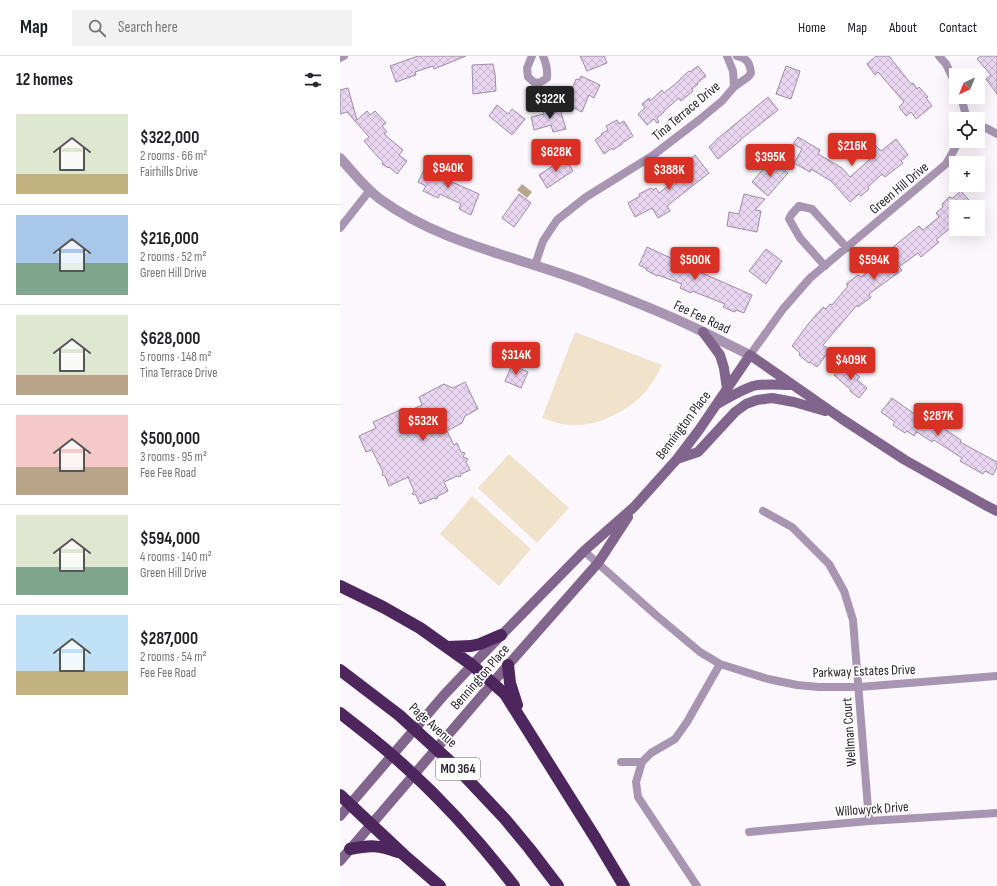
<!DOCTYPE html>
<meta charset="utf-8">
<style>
body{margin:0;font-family:"Sofia Sans Condensed",sans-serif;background:#f2f2f2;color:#202124;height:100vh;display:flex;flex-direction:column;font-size:15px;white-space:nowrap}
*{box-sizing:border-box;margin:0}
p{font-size:13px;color:#757577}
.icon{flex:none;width:22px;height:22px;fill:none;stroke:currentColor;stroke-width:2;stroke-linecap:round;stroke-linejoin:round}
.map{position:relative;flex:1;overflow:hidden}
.drawer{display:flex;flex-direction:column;background:#fff;width:340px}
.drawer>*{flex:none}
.needle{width:26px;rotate:223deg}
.fabs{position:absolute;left:609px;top:12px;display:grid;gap:8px}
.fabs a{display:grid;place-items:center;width:36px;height:36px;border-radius:0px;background:#fff;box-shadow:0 4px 16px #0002;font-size:20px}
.price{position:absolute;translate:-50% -34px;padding:0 9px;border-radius:4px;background:#d93025;color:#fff;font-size:13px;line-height:26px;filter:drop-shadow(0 1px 2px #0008)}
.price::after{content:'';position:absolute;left:50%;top:24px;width:12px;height:9px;margin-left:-6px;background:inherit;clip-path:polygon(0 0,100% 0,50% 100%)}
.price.selected{background:#222;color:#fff}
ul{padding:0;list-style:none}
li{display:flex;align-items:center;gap:12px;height:100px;padding:0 16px}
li+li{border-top:1px solid #e0e0e0}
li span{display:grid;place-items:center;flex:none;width:112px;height:80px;border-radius:0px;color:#555}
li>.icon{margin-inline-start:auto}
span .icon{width:48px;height:48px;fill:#fffc;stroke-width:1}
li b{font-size:17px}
h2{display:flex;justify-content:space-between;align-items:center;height:48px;padding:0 16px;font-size:17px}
header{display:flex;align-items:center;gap:24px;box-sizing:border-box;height:56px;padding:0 20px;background:#fff;border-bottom:1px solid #e0e0e0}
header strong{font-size:19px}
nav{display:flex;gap:22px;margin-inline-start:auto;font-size:14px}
.search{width:280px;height:36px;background:#f2f2f2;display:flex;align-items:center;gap:10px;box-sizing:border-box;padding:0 14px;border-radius:0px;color:#757577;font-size:15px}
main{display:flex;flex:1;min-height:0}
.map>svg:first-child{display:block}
</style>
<header>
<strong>Map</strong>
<div class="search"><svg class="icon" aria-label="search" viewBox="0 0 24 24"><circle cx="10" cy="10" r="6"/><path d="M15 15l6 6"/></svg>Search here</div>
<nav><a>Home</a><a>Map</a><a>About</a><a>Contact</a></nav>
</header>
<main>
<section class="drawer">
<h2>12 homes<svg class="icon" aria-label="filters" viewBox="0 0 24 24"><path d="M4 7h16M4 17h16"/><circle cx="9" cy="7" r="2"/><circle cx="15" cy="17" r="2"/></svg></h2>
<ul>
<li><span style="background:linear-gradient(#dfe7d0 75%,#c2b280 0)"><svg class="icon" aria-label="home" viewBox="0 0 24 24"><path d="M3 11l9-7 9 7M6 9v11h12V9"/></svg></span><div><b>$322,000</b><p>2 rooms · 66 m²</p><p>Fairhills Drive</p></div></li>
<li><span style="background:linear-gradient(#a9c7e8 60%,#7fa58c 0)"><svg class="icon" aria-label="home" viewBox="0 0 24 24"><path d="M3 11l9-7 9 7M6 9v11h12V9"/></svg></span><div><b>$216,000</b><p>2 rooms · 52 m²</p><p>Green Hill Drive</p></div></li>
<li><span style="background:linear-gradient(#dfe7d0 75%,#b9a48a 0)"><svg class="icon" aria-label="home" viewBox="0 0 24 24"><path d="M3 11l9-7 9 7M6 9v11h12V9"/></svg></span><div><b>$628,000</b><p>5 rooms · 148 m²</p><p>Tina Terrace Drive</p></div></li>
<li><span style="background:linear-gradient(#f6c9c9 65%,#b9a48a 0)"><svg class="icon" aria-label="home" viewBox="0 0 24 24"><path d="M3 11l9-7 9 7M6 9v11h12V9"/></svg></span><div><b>$500,000</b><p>3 rooms · 95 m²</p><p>Fee Fee Road</p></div></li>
<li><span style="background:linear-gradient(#dfe7d0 65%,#7fa58c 0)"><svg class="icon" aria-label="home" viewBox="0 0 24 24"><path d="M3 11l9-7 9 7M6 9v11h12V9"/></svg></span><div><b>$594,000</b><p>4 rooms · 140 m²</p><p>Green Hill Drive</p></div></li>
<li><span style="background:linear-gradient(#bfe0f5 70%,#c2b280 0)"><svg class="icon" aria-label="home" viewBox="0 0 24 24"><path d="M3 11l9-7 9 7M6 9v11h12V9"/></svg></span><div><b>$287,000</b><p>2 rooms · 54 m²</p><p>Fee Fee Road</p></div></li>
</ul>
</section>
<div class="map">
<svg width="657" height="830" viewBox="0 0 657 830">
<defs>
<pattern id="water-ripples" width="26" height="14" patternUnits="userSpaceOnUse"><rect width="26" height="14" fill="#b6a68b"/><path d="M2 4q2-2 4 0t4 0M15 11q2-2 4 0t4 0" fill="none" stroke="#948772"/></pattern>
<pattern id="building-cross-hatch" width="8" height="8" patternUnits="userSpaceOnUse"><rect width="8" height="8" fill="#e8d5f0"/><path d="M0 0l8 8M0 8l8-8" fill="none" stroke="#c7b6ce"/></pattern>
</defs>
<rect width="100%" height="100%" fill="#fbf7fd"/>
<!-- pitch -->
<path fill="#f0e2cb" d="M235 276 322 309C316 321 309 334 297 344 280 359 253 371 229 369 220 368 211 365 202 362Z
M169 398 229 452 197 487 138 432Z
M132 440 191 493 159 530 100 478Z"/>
<!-- water -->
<path fill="url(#water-ripples)" d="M182 128 192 136 187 142 177 134Z"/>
<!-- building -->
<path fill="url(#building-cross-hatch)" stroke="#9e8ba6" d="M78 0H126L94 13 93 10 75 16 76 19 56 26 50 10Z
M240 0H264L267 7 247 15Z
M536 0H549L571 28 573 27 577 33 579 31 588 41 586 42 592 50 576 63 571 56 566 60 559 51 564 46 538 16 535 19 527 8Z
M641 0H657V38L646 23 651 19 637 3Z
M153 8 155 18 156 35 133 38 132 9Z
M358 10 366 20 357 27 358 28 352 33 353 35 341 45 339 42 324 55V56L317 62 319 66 317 67 314 63 307 69 298 58 305 52 302 48 309 42 310 45 322 34 324 37 340 24V23L349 15 350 16Z
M446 10 460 15 451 43 436 38Z
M241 20 260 29 254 42 249 39 242 56 228 49 234 36 231 35 236 23 239 24Z
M8 32 17 64 27 55 30 59 35 55 46 67 42 70 47 76 44 78 63 94 59 99 67 105 57 118 49 111 48 112 42 108 43 106 37 100 24 85 29 81 7 56 0 58V34Z
M428 41 438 54 400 84H401L378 103 369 91 376 85V84Z
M157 49 168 58 172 53 185 63 172 79 149 60Z
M216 50 217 54 220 53 226 73 213 76 211 69 194 74 191 61 204 58 202 54Z
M277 64 279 68 284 65 293 80 282 87V88L273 94 272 92 264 98 255 84 262 79 261 78 268 74 266 70Z
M458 81 480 94 478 98 502 112 510 121 530 103 526 97 536 90 541 95 556 83 568 99 561 105 563 107 545 121 542 118 528 131 529 133 521 140 519 138 510 146 491 125 471 113 470 116 454 107 462 93 453 88Z
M355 99 369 117 327 150 330 155 318 162 312 152 295 161 288 147 300 140 299 138 311 132 313 134 316 132 319 137 345 117 343 115 349 111 346 106Z
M225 102 233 115 207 132 199 119Z
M432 103 448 117 428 140 412 126Z
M87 108 105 118 103 122 139 138 131 159 119 153 121 148 100 138 98 142 83 135 86 130 78 126Z
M621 135 635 151H616V167L596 184 599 186 581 201 578 197 559 211 562 214 529 238 531 241 518 251 517 249 483 289 490 294 477 311 470 306 469 307 459 299 460 297 452 290 469 267 483 251 486 253 490 248 492 249 508 230 506 228 518 219 521 221 538 208 535 204 538 202 536 200 545 194 547 196 579 170 583 174 599 161 596 157 603 151 602 148 609 141 613 142Z
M179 138 191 147 174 171 162 162Z
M404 138 425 143 415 154 421 155 417 176 387 170 389 156 399 158Z
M307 191 346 209 347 207 354 210 353 213 412 239 404 257 396 254 395 256 383 251 385 248 352 235 351 237 340 232 342 228 318 219 317 220 306 214 307 213 299 209Z
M426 193 442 205 426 228 409 215Z
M503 308 520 321 517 324 527 332 519 342 510 335 511 334 494 319Z
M172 309 188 316 181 332 165 325Z
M125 326 138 353 125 360 122 367 107 375 114 389 117 387 121 396 125 397 123 401 128 403 126 406 130 414 121 418 120 421 117 420 104 426 108 435 98 440 97 443 94 442 80 448 76 439 72 438 74 435 68 421 49 430 45 420 42 419 43 416 32 394 26 396 19 380 36 372 33 366 60 354 62 358 82 349 79 341 104 328 113 332Z
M552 342 600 376 603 372 621 384 620 386 657 406V411L653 419 645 415 643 418 620 405 622 402 594 384 592 386 577 376 574 380 567 375 565 377 553 369 555 366 541 356Z"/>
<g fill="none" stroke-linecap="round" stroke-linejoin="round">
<!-- minor -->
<path stroke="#a895b1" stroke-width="8" d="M192 0 187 12 188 21 195 27 201 26 207 22C208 14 206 7 203 0
M599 0 606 8 616 29
M0 2 4 0
M394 31 408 21 411 17C410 7 407 2 397 0
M621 41 627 63
M638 69 648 73 657 78
M0 172 30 134
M195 209 203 185 217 164 246 141 312 100 359 64 382 45 394 31 393 15 387 0
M485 210 460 182 449 163 451 159 459 150 472 153 507 192
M410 299 443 253 470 222 606 108 619 85
M423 455 452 471 489 508 504 535 513 564 529 765
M244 495 317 560 360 596 380 608 428 623 457 629 479 631H519L657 620
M281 706H302L311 697 335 683 347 666 380 608
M302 706 296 726 298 741 357 830
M409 776 529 765 657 757"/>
<!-- tertiary -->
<path stroke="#a895b1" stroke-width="10" d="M0 102C13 116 25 132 40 143 100 187 175 200 244 226 280 240 318 254 353 271 372 280 391 290 410 299"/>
<!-- secondary -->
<path stroke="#81658d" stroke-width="10" d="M363 276 380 299 384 312 387 333
M379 347C390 341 401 334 413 330 425 327 440 329 453 329
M337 403 358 396 395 356 406 348 417 344 432 342 454 346 485 355
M0 760 104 639 139 602 244 495 294 451 337 403 359 374 410 299 502 363 565 404 645 449 657 455
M0 805 168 609 258 507 288 461"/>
<!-- motorway -->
<path stroke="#4d265d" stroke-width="12" d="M0 530 43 551 80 572 132 609 165 638 256 783 284 830
M108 591 131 590 140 588 161 579
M168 609 170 627 177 649
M0 614 59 659 115 710 165 763 189 792 218 830
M0 657C18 671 35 684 52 699 97 738 138 783 174 830
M0 739 64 799 100 830
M10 793C31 789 38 789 58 796"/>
</g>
<g text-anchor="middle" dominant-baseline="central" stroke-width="3.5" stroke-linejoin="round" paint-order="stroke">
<!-- shield labels -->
<rect fill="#fff" stroke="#68626a" stroke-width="1" x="96" y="702" width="44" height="22" rx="3"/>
<g font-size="13" font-weight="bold" fill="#271f2a">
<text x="118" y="713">MO 364</text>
</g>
<!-- street labels -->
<g font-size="14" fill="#271f2a" stroke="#fff">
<text transform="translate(346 55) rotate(-40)">Tina Terrace Drive</text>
<text transform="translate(559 132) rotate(-40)">Green Hill Drive</text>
<text transform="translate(362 261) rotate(25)">Fee Fee Road</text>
<text transform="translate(343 369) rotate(-53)">Bennington Place</text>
<text transform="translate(524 615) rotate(-2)">Parkway Estates Drive</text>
<text transform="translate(140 621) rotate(-49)">Bennington Place</text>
<text transform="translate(93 669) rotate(42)">Page Avenue</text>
<text transform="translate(509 676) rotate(-94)">Wellman Court</text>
<text transform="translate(532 753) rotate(-4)">Willowyck Drive</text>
</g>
</g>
</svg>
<div class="fabs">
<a><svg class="needle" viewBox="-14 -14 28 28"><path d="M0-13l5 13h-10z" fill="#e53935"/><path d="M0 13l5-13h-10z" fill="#757577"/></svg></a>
<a><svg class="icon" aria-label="locate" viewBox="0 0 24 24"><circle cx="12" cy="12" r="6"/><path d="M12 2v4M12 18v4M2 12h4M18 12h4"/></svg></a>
<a>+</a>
<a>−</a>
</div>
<b class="price selected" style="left:210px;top:64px">$322K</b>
<b class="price" style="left:512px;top:111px">$216K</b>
<b class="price" style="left:216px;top:117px">$628K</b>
<b class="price" style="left:430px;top:122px">$395K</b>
<b class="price" style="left:108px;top:133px">$940K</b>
<b class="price" style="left:329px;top:135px">$388K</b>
<b class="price" style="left:355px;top:225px">$500K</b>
<b class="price" style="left:534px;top:225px">$594K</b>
<b class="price" style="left:176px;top:320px">$314K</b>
<b class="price" style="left:511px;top:325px">$409K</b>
<b class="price" style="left:598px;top:381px">$287K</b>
<b class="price" style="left:83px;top:386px">$532K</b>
</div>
</main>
